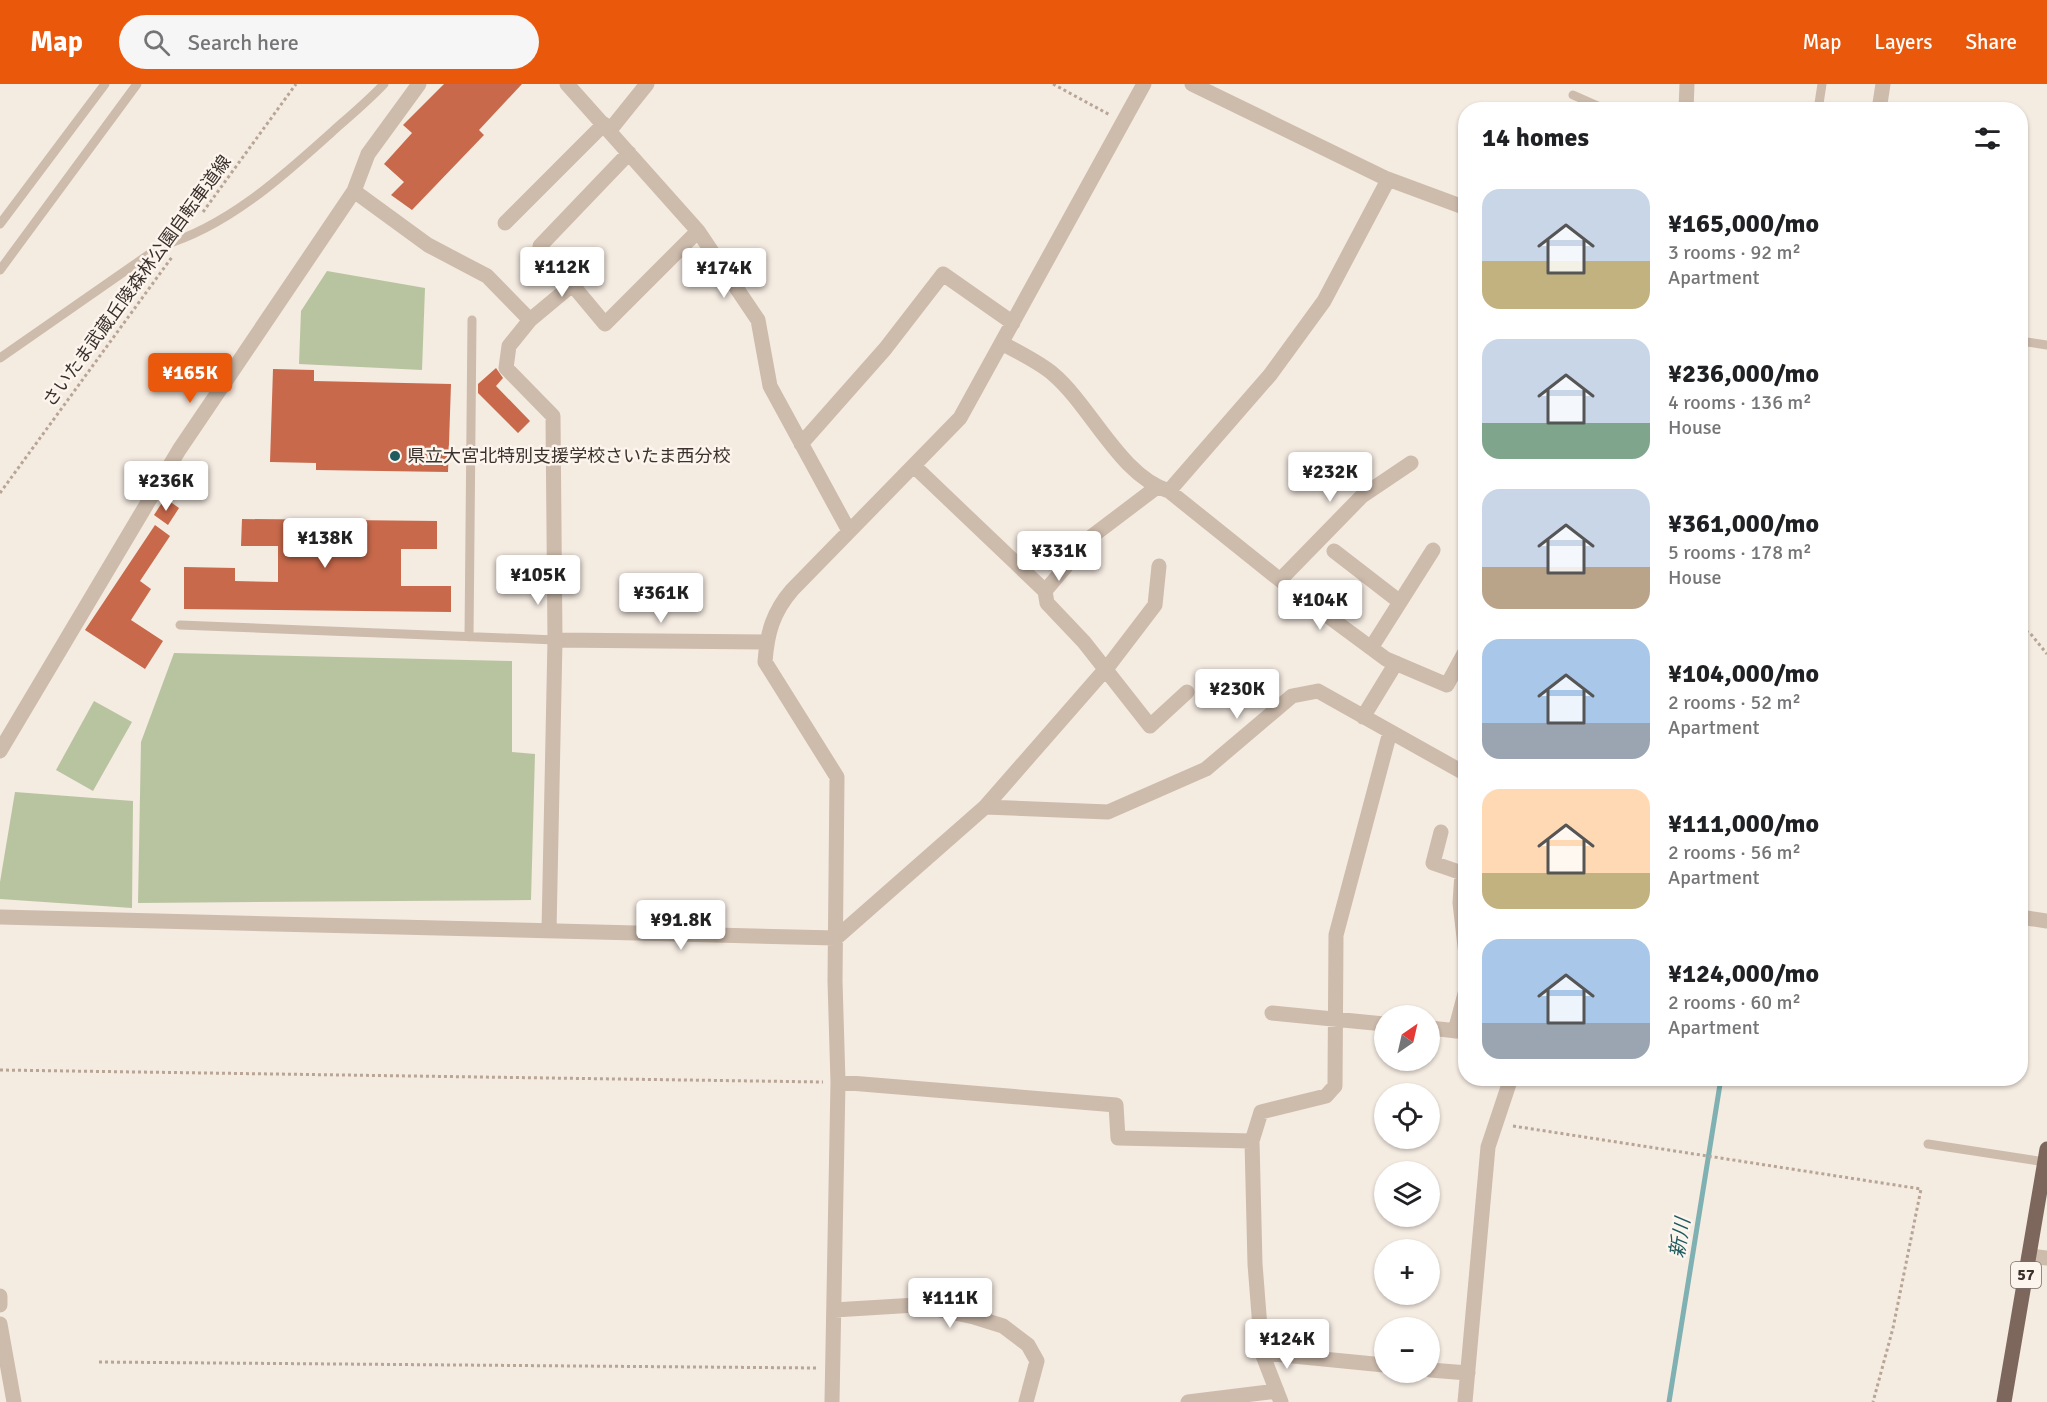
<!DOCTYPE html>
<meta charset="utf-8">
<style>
body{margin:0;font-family:Signika,"Noto Sans JP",sans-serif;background:#f6f6f6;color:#202124;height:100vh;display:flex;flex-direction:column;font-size:22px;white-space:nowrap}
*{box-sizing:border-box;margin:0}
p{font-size:20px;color:#757577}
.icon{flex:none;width:33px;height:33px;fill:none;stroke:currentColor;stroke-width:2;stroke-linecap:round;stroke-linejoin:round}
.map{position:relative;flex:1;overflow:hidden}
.drawer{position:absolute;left:1458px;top:18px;width:570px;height:984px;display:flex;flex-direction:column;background:#fff;border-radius:24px;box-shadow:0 2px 4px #0004}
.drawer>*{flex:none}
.needle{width:39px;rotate:34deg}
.buttons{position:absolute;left:1374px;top:921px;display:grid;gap:12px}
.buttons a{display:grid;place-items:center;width:66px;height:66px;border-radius:50%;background:#fff;box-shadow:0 2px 4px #0004;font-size:30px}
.price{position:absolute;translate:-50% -51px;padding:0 14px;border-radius:6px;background:#fff;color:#222;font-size:20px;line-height:39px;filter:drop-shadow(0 2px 3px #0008)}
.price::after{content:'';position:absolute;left:50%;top:36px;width:18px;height:14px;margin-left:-9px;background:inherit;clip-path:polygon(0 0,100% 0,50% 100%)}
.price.current{background:#ea580c;color:#fff}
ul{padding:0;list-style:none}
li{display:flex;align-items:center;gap:18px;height:150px;padding:0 24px}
li span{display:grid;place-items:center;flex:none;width:168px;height:120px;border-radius:18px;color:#555}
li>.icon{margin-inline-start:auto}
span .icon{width:72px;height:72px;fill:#fffc;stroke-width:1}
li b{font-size:26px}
h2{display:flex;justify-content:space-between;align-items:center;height:72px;padding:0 24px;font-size:26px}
header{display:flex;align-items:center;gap:36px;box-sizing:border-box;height:84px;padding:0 30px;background:#ea580c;color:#fff}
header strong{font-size:28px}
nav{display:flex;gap:33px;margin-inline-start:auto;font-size:21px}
.search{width:420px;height:54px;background:#f6f6f6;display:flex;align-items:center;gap:15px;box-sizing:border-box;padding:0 21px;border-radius:33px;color:#757577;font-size:22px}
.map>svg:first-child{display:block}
</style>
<header>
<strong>Map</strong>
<div class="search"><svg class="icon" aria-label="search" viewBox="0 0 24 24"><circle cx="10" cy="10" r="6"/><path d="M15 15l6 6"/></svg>Search here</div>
<nav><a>Map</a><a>Layers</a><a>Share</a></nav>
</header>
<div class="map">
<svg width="2047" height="1318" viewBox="0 0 2047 1318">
<rect width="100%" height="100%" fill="#f4ebe1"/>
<!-- green -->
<path fill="#b8c4a0" d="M327 187 425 204 422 286 299 280 301 227Z
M174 569 512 577V668L535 670 531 816 138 819 141 658Z
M94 617 132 638 93 707 56 686Z
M15 708 133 717 132 824 0 815V798Z"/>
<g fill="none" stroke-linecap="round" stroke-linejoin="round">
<!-- stream -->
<path stroke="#7fb0b2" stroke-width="5" d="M1669 1318 1721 994"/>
</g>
<!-- building -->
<path fill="#c8694b" d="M444 0H522L479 46 484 51 412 126 391 111 404 98 384 80 412 49 403 41Z
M496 284 503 294 496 302 530 337 518 349 478 309V300Z
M273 285 314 286V297L451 300 448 388 316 386V379L270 378Z
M165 414 179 424 168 441 154 431Z
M242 435 437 437V465H401V502H451V528L184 525V483L235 484V497L278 498V462H241Z
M155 441 170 452 140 497 151 505 131 536 163 557 145 585 85 546Z"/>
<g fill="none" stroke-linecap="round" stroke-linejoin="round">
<!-- path -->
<path stroke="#b9a596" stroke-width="3" stroke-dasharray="3 3" stroke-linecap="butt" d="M1053 0 1110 31
M203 128 296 0
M0 409 172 173
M2020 545 2030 549 2047 570
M0 986 823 998
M1513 1042 1921 1105 1893 1244 1873 1318
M99 1278 818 1284"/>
<!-- lane -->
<path stroke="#cdbbac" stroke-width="9" d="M1573 11 1607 26
M1818 26 1822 0
M0 140 105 0
M0 186 137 0
M2020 257 2047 261
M0 274 161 162C227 143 282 93 333 47 350 32 368 17 384 0
M180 541 555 556
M469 553 472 236
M1928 1060 2045 1078"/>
<!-- street -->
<path stroke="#cdbbac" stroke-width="15" d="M567 0 698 147 758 236 770 302 849 447
M1192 0 1385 94 1466 124
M1686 26 1687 0
M1879 26 1883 0
M610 46 647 0
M629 69 540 162 605 240 698 147
M354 107 428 161 487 192 530 236 572 201
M505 139 604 40
M530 236 509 262 506 284 553 332 555 556 549 847
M1002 259C1019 269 1039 278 1053 290 1091 322 1120 392 1169 407L1270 291 1324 217 1388 96
M801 360 885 265 943 190 1013 239
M914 382 1045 507 1047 519 1084 558 1150 642 1187 608
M1169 407 1290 504 1386 575 1447 601 1466 566
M1334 467 1400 518
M1280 496 1362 412 1411 379
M1045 507 1091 453 1157 403
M555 556 766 558
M1371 564 1433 466
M1363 633 1396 579
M0 667 179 366 354 107 368 70 419 0
M985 723 1108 728 1206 685 1292 612 1318 607 1466 690
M1441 748 1433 779 1462 789 1460 819
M1466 814 1460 819 1466 871
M0 833 836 854 985 723 1110 580 1155 521 1159 482
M2020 833 2047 837
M1272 929 1384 940
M1430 944 1466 948
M1455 947 1466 906
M838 998 1116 1021 1118 1054 1252 1057 1261 1028 1326 1012 1335 1002 1336 851 1390 648
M1252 1057 1255 1180 1262 1269 1281 1318
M2029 1172 2047 1174
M0 1212V1221
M834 1226 916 1221 974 1233 1003 1242 1028 1261 1037 1277 1026 1318
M0 1240 14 1318
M1262 1269 1384 1281
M1430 1286 1468 1289
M832 1318 838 998 835 897 837 693 765 578C767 549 773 528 792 506L960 334 1144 0
M1188 1318 1277 1307
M1465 1318 1488 1063 1511 994"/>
<!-- primary -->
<path stroke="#7d675c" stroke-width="15" d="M2004 1318 2047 1065"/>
</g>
<!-- markers -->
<circle fill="#1f5a5e" stroke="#fbf5ee" stroke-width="2" cx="395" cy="372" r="6"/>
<g text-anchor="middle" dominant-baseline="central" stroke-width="5" stroke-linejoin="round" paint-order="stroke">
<!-- shield labels -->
<rect fill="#fbf5ee" stroke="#756b66" stroke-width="1.5" x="2011" y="1178" width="30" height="26" rx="4.5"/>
<g font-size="16" font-weight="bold" fill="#3b302b">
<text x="2026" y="1191">57</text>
</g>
<!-- street labels -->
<g font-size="18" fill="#3b302b" stroke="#fbf5ee">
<text transform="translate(137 197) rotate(-54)">さいたま武蔵丘陵森林公園自転車道線</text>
</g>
<!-- poi labels -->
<g font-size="18" fill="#3b302b" stroke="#fbf5ee" text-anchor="start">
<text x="407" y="372">県立大宮北特別支援学校さいたま西分校</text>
</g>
<!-- water labels -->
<g font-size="20" font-style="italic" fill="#1f5a5e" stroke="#fbf5ee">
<text transform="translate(1680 1154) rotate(-81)">新川</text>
</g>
</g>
</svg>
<div class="buttons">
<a><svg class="needle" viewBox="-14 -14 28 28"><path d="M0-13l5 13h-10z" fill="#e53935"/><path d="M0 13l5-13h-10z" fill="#757577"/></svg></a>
<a><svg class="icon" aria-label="locate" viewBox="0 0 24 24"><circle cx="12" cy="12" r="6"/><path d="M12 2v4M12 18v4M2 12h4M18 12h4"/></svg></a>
<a><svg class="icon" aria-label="layers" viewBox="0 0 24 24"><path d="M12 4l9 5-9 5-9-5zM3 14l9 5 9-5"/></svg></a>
<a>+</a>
<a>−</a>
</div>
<b class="price" style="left:562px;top:214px">¥112K</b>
<b class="price" style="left:724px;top:215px">¥174K</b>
<b class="price current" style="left:190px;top:320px">¥165K</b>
<b class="price" style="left:1330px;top:419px">¥232K</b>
<b class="price" style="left:166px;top:428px">¥236K</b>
<b class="price" style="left:325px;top:485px">¥138K</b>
<b class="price" style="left:1059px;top:498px">¥331K</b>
<b class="price" style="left:538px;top:522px">¥105K</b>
<b class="price" style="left:661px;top:540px">¥361K</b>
<b class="price" style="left:1320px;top:547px">¥104K</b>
<b class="price" style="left:1237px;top:636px">¥230K</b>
<b class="price" style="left:681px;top:867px">¥91.8K</b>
<b class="price" style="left:950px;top:1245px">¥111K</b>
<b class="price" style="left:1287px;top:1286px">¥124K</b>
<section class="drawer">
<h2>14 homes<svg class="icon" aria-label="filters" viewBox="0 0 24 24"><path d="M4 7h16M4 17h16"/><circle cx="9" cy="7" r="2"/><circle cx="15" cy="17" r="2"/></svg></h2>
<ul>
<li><span style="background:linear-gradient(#c9d6e8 60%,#c2b280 0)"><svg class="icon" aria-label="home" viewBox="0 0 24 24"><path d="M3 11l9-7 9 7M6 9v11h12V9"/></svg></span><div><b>¥165,000/mo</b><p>3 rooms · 92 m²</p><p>Apartment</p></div></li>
<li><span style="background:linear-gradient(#c9d6e8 70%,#7fa58c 0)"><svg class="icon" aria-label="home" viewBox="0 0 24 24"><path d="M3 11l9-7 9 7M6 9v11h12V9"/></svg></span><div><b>¥236,000/mo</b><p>4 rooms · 136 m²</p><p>House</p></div></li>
<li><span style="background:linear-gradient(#c9d6e8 65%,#b9a48a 0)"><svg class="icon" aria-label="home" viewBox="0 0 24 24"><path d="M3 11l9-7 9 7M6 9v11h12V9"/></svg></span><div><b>¥361,000/mo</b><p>5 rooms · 178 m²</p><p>House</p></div></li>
<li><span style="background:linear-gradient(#a9c7e8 70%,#9aa5b1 0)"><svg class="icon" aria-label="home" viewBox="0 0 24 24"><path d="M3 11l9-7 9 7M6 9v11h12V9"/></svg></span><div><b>¥104,000/mo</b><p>2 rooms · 52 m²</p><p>Apartment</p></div></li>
<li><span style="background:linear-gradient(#ffd9b3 70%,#c2b280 0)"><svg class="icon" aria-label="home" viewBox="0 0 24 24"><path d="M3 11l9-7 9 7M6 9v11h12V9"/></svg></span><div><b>¥111,000/mo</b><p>2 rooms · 56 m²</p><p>Apartment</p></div></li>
<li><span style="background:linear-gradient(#a9c7e8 70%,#9aa5b1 0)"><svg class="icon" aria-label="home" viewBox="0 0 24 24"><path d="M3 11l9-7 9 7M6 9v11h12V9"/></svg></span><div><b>¥124,000/mo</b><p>2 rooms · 60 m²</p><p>Apartment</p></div></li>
</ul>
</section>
</div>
